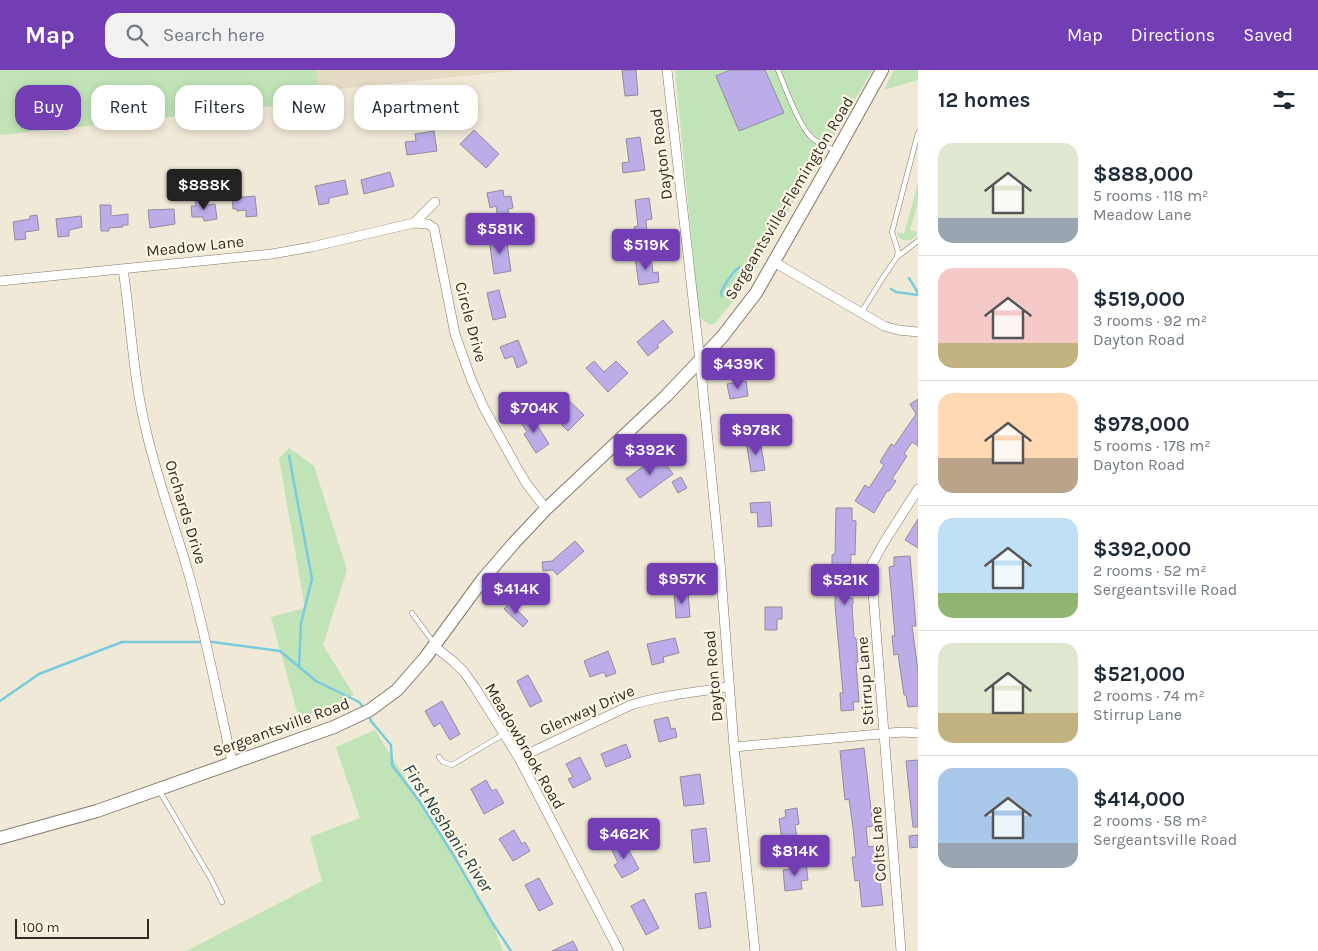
<!DOCTYPE html>
<meta charset="utf-8">
<style>
body{margin:0;font-family:Karla,sans-serif;background:#f2f2f3;color:#1f2937;height:100vh;display:flex;flex-direction:column;font-size:19px;white-space:nowrap}
*{box-sizing:border-box;margin:0}
p{font-size:16px;color:#747a83}
.icon{flex:none;width:28px;height:28px;fill:none;stroke:currentColor;stroke-width:2;stroke-linecap:round;stroke-linejoin:round}
.map{position:relative;flex:1;overflow:hidden}
.details{display:flex;flex-direction:column;background:#fff;width:400px}
.details>*{flex:none}
.banner{position:absolute;left:15px;top:15px;width:475px;height:45px;display:flex;gap:10px}
.scale{position:absolute;left:15px;bottom:12px;width:134px;box-sizing:border-box;padding-left:5px;border:2px solid #302d27;border-top:0;font-size:14px;line-height:18px;white-space:nowrap;color:#302d27;-webkit-text-stroke:4px #fef6e4;paint-order:stroke}
.price{position:absolute;translate:-50% -42px;padding:0 11px;border-radius:5px;background:#733db4;color:#fff;font-size:16px;line-height:32px;filter:drop-shadow(0 1px 2px #0008)}
.price::after{content:'';position:absolute;left:50%;top:30px;width:15px;height:11px;margin-left:-8px;background:inherit;clip-path:polygon(0 0,100% 0,50% 100%)}
.price.selected{background:#222;color:#fff}
ul{padding:0;list-style:none}
li{display:flex;align-items:center;gap:15px;height:125px;padding:0 20px}
li+li{border-top:1px solid #e0e1e3}
li span{display:grid;place-items:center;flex:none;width:140px;height:100px;border-radius:15px;color:#555}
li>.icon{margin-inline-start:auto}
span .icon{width:60px;height:60px;fill:#fffc;stroke-width:1}
li b{font-size:21px}
h2{display:flex;justify-content:space-between;align-items:center;height:60px;padding:0 20px;font-size:21px}
.tag{padding:0 18px;border-radius:15px;background:#fff;box-shadow:0 2px 8px #0003;font-size:18px;line-height:45px}
.tag.selected{background:#733db4;color:#fff}
header{display:flex;align-items:center;gap:30px;box-sizing:border-box;height:70px;padding:0 25px;background:#733db4;color:#fff}
header strong{font-size:24px}
nav{display:flex;gap:28px;margin-inline-start:auto;font-size:18px}
.search{width:350px;height:45px;background:#f2f2f3;display:flex;align-items:center;gap:12px;box-sizing:border-box;padding:0 18px;border-radius:15px;color:#747a83;font-size:19px}
main{display:flex;flex:1;min-height:0}
.map>svg:first-child{display:block}
</style>
<header>
<strong>Map</strong>
<div class="search"><svg class="icon" aria-label="search" viewBox="0 0 24 24"><circle cx="10" cy="10" r="6"/><path d="M15 15l6 6"/></svg>Search here</div>
<nav><a>Map</a><a>Directions</a><a>Saved</a></nav>
</header>
<main>
<div class="map">
<svg width="918" height="881" viewBox="0 0 918 881">
<rect width="100%" height="100%" fill="#f0e9d7"/>
<!-- built -->
<path fill="#e6dbc3" d="M316 0H521L319 21Z"/>
<!-- green -->
<path fill="#c0e3b7" d="M0 0H316L321 31 0 65Z
M675 0H872L833 68H826L817 80 818 89 747 214 715 253 710 255 700 248 698 235Z
M894 0H918V10L884 20Z
M918 113V132L910 160 917 162V165C912 172 901 173 897 164L898 162 904 164Z
M289 378 314 396 347 500 323 575 354 625 299 649 271 547 305 538 279 388Z
M375 660 487 840 503 881H186L322 811 310 767 360 748 336 677Z"/>
<g fill="none" stroke-linecap="round" stroke-linejoin="round">
<!-- stream -->
<path stroke="#78cbdd" stroke-width="2.5" d="M909 208 918 223
M891 219 896 222 918 225
M722 226 721 222C726 214 731 202 740 197
M289 386 312 509 301 553 299 597
M212 572 280 581 316 611 359 632 363 637
M0 631 39 604 122 572H200
M370 648 371 651 391 675 392 695 420 732 454 786 493 854 511 881"/>
</g>
<!-- building -->
<path fill="#bcade9" stroke="#908c9d" d="M622 0H636L638 25 625 26Z
M730 0H765L784 43 739 61 716 6Z
M474 60 499 84 486 98 460 74Z
M434 61 437 81 407 85 405 72 416 71 415 64Z
M640 67 645 100 623 103 622 93 629 92 626 69Z
M390 102 394 116 364 124 361 110Z
M345 110 348 124 329 128V133L319 135 315 116Z
M503 120 504 127 511 126 513 138 508 139 509 146 498 148 496 136 490 138 487 123Z
M255 126 257 146 246 147V140L237 141V139H233L232 128Z
M649 128 652 149 646 150 647 165 635 167 634 157 638 156 635 130Z
M204 129V135L215 134 217 149 204 151 203 147H192L191 136H196L195 130Z
M100 135H111V146L128 144V155H122L123 157 109 158V161H101Z
M174 139 175 154 150 158 148 140Z
M37 145 39 160 25 162 26 169 15 170 13 152 30 149V146Z
M81 146 82 157 69 160V166L58 167 56 149Z
M506 166 511 201 494 204 489 169Z
M651 186 653 203 658 202 659 212 639 215 635 188Z
M499 220 506 247 493 250 487 223Z
M663 250 673 262 657 275 659 277 648 286 637 272Z
M518 270 527 293 517 298 513 286 505 289 500 277Z
M594 291 604 302 616 291 628 303 608 322 586 298Z
M746 311 748 326 730 329 727 314Z
M562 324 584 345 568 361 557 350 565 341 556 331Z
M918 329V376L912 372 904 384 907 386 892 409 896 411 889 421H887L874 443 855 431 865 415 869 418 884 395 880 392 891 374 894 376 916 344 910 334Z
M532 344 538 354 537 355 549 374 536 383 524 364 527 362 520 351Z
M760 369 765 400 751 402 746 371Z
M659 385 673 404 640 428 626 409Z
M681 407 687 418 678 423 672 412Z
M770 432 772 456 758 457 757 442 751 443 750 433Z
M836 438H852V450L856 451 855 485 851 484 850 509H848V528H853V534H852L854 568H856L858 592H856L859 632H853L854 640 841 641 840 623H843L835 535V508L832 507V485L835 484Z
M918 449V478L905 470Z
M575 471 584 481 557 505 553 500 543 501 542 492 552 491Z
M910 486 916 556H912L918 601V636L908 637 906 625H904L898 584 894 585 892 566H895L889 497 894 496V487Z
M688 521 690 547 676 548 674 522Z
M510 533 528 551 523 557 504 539Z
M765 537H782V549H777V560H765Z
M675 568 679 583 663 587 664 592 652 595 647 574Z
M608 581 616 603 606 607 604 602 590 607 584 591Z
M528 605 542 631 530 637 517 611Z
M442 631 460 664 450 670 440 653 434 657 425 641Z
M668 647 671 659 675 658 677 667 659 672 654 650Z
M626 674 631 687 606 697 601 684Z
M864 678 873 756 866 757 868 777 876 776 883 835 862 837 859 810 855 811 852 787H856L853 758 849 729 845 730 840 681Z
M580 687 591 709 573 718 568 709 573 707 566 694Z
M918 690V757H913L906 691Z
M700 704 704 734 684 736 680 707Z
M486 710 492 721 496 719 504 733 484 744 471 719Z
M797 738 799 754 795 755 797 768 782 770 779 749 786 747 785 740Z
M706 758 710 791 694 793 691 760Z
M514 760 522 774 525 772 530 781 513 791 499 769Z
M918 765V777L910 778 909 766Z
M624 771 639 799 622 808 614 795 618 793 611 778Z
M806 793 808 810 801 811 802 819 785 821 783 800 798 798V794Z
M539 808 553 834 539 841 525 815Z
M706 822 711 857 699 859 695 824Z
M644 829 659 858 646 865 631 836Z
M573 871 578 881H552Z"/>
<g fill="none" stroke-linecap="round" stroke-linejoin="round">
<defs>
<path id="service" d="M778 0C785 17 799 56 812 68 819 74 827 77 836 81
M897 187 898 181 892 162 918 63
M861 243 882 209 897 187 918 171
M412 543 433 572
M439 687 443 692 452 695 504 664
M159 720 211 809 222 832"/>
<path id="minor" d="M667 0 700 291 720 492 734 677 755 881
M414 153 435 132
M774 192 884 256 898 260 918 262
M123 199C131 252 133 307 146 360 157 409 175 456 189 505 206 566 218 630 232 692
M0 211 272 184 311 177 414 153 428 154 434 158 455 264 471 309 484 338 516 396 526 413 546 439
M434 576 454 592 464 602 474 616 519 688 619 881
M734 677 902 662 918 663
M519 688 631 635C663 625 696 622 729 617
M901 881 872 509V494L883 474 918 419"/>
<path id="secondary" d="M0 768 97 741 334 657 370 640 397 620 425 588 483 509 514 473 546 439 666 326 722 267 756 223 837 81 882 0"/>
</defs>
<!-- service casing -->
<use href="#service" stroke="#817a6a" stroke-width="5.5"/>
<!-- minor casing -->
<use href="#minor" stroke="#817a6a" stroke-width="10"/>
<!-- secondary casing -->
<use href="#secondary" stroke="#817a6a" stroke-width="14"/>
<!-- service -->
<use href="#service" stroke="#fff" stroke-width="4.5"/>
<!-- minor -->
<use href="#minor" stroke="#fff" stroke-width="9"/>
<!-- secondary -->
<use href="#secondary" stroke="#fff" stroke-width="12"/>
</g>
<g text-anchor="middle" dominant-baseline="central" stroke-width="4.5" stroke-linejoin="round" paint-order="stroke">
<!-- street labels -->
<g font-size="16" fill="#302d27" stroke="#fef6e4">
<text transform="translate(661 84) rotate(-97)">Dayton Road</text>
<text transform="translate(789 128) rotate(-59)">Sergeantsville-Flemington Road</text>
<text transform="translate(195 176) rotate(-6)">Meadow Lane</text>
<text transform="translate(471 252) rotate(75)">Circle Drive</text>
<text transform="translate(186 442) rotate(73)">Orchards Drive</text>
<text transform="translate(713 606) rotate(-95)">Dayton Road</text>
<text transform="translate(865 611) rotate(-94)">Stirrup Lane</text>
<text transform="translate(587 640) rotate(-24)">Glenway Drive</text>
<text transform="translate(281 657) rotate(-20)">Sergeantsville Road</text>
<text transform="translate(525 676) rotate(60)">Meadowbrook Road</text>
<text transform="translate(878 774) rotate(-94)">Colts Lane</text>
</g>
<!-- water labels -->
<g font-size="18" font-style="italic" fill="#1d444c" stroke="#fef6e4">
<text transform="translate(448 758) rotate(57)">First Neshanic River</text>
</g>
</g>
</svg>
<div class="scale">100 m</div>
<b class="price selected" style="left:204px;top:141px">$888K</b>
<b class="price" style="left:500px;top:185px">$581K</b>
<b class="price" style="left:646px;top:201px">$519K</b>
<b class="price" style="left:738px;top:320px">$439K</b>
<b class="price" style="left:534px;top:364px">$704K</b>
<b class="price" style="left:756px;top:386px">$978K</b>
<b class="price" style="left:650px;top:406px">$392K</b>
<b class="price" style="left:682px;top:535px">$957K</b>
<b class="price" style="left:845px;top:536px">$521K</b>
<b class="price" style="left:516px;top:545px">$414K</b>
<b class="price" style="left:624px;top:790px">$462K</b>
<b class="price" style="left:795px;top:807px">$814K</b>
<div class="banner">
<a class="tag selected">Buy</a>
<a class="tag">Rent</a>
<a class="tag">Filters</a>
<a class="tag">New</a>
<a class="tag">Apartment</a>
</div>
</div>
<section class="details">
<h2>12 homes<svg class="icon" aria-label="filters" viewBox="0 0 24 24"><path d="M4 7h16M4 17h16"/><circle cx="9" cy="7" r="2"/><circle cx="15" cy="17" r="2"/></svg></h2>
<ul>
<li><span style="background:linear-gradient(#dfe7d0 75%,#9aa5b1 0)"><svg class="icon" aria-label="home" viewBox="0 0 24 24"><path d="M3 11l9-7 9 7M6 9v11h12V9"/></svg></span><div><b>$888,000</b><p>5 rooms · 118 m²</p><p>Meadow Lane</p></div></li>
<li><span style="background:linear-gradient(#f6c9c9 75%,#c2b280 0)"><svg class="icon" aria-label="home" viewBox="0 0 24 24"><path d="M3 11l9-7 9 7M6 9v11h12V9"/></svg></span><div><b>$519,000</b><p>3 rooms · 92 m²</p><p>Dayton Road</p></div></li>
<li><span style="background:linear-gradient(#ffd9b3 65%,#b9a48a 0)"><svg class="icon" aria-label="home" viewBox="0 0 24 24"><path d="M3 11l9-7 9 7M6 9v11h12V9"/></svg></span><div><b>$978,000</b><p>5 rooms · 178 m²</p><p>Dayton Road</p></div></li>
<li><span style="background:linear-gradient(#bfe0f5 75%,#8fb573 0)"><svg class="icon" aria-label="home" viewBox="0 0 24 24"><path d="M3 11l9-7 9 7M6 9v11h12V9"/></svg></span><div><b>$392,000</b><p>2 rooms · 52 m²</p><p>Sergeantsville Road</p></div></li>
<li><span style="background:linear-gradient(#dfe7d0 70%,#c2b280 0)"><svg class="icon" aria-label="home" viewBox="0 0 24 24"><path d="M3 11l9-7 9 7M6 9v11h12V9"/></svg></span><div><b>$521,000</b><p>2 rooms · 74 m²</p><p>Stirrup Lane</p></div></li>
<li><span style="background:linear-gradient(#a9c7e8 75%,#9aa5b1 0)"><svg class="icon" aria-label="home" viewBox="0 0 24 24"><path d="M3 11l9-7 9 7M6 9v11h12V9"/></svg></span><div><b>$414,000</b><p>2 rooms · 58 m²</p><p>Sergeantsville Road</p></div></li>
</ul>
</section>
</main>
